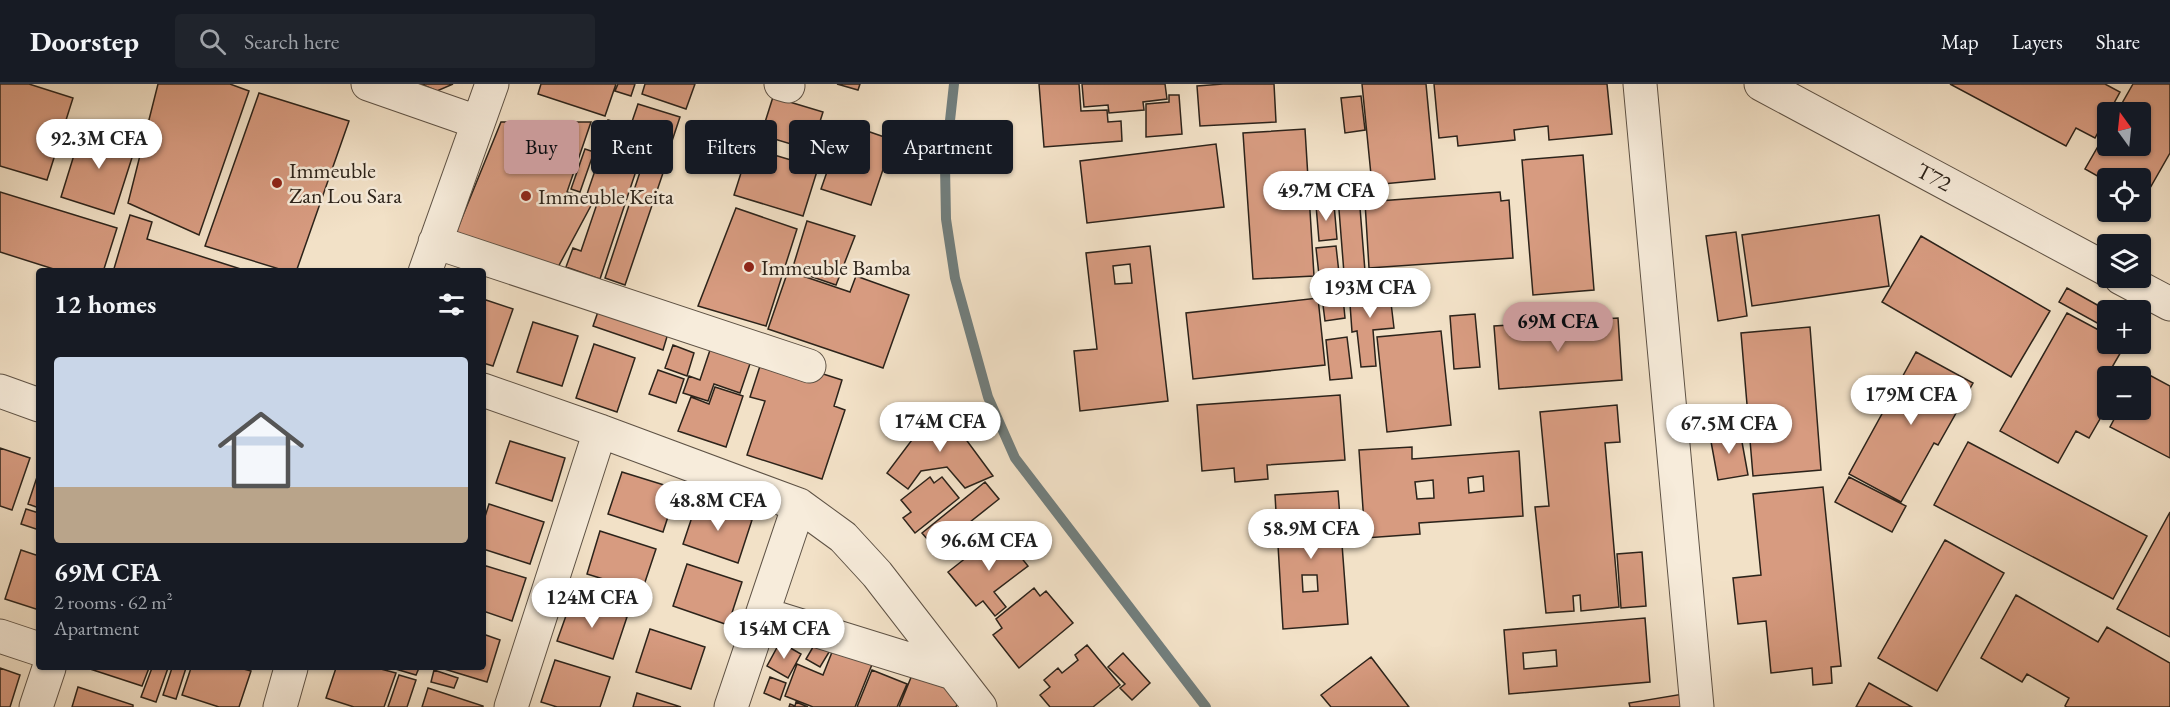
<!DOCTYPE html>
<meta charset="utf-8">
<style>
body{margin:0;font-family:"EB Garamond",serif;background:#20242c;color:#f1f3f6;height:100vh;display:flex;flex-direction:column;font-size:22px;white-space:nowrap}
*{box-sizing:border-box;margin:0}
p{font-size:20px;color:#9ea1a6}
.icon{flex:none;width:33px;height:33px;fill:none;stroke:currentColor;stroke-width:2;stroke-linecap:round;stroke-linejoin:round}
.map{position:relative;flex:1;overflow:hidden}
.sheet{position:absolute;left:36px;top:184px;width:450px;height:402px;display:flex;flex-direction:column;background:#171b24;border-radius:6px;box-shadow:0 2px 4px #0004}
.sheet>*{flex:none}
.banner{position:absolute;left:504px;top:36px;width:570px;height:54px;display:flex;gap:12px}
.needle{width:39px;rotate:345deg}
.tools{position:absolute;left:2097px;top:18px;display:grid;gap:12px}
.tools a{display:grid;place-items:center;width:54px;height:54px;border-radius:6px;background:#171b24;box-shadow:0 2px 4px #0004;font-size:30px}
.price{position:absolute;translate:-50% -51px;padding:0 14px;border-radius:21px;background:#fff;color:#222;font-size:20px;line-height:39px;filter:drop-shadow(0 2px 3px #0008)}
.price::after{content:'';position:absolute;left:50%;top:36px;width:18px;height:14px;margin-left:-9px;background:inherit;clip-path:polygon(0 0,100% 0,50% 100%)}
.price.active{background:#c59692;color:#111}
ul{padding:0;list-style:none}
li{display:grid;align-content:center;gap:12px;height:318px;padding:0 18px}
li+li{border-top:2px solid #363941}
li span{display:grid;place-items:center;height:186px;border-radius:6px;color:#555}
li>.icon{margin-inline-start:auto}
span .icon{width:108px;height:108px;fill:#fffc;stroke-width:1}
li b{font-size:26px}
h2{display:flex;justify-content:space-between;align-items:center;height:72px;padding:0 18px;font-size:26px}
.chip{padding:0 21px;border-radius:6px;background:#171b24;box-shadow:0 2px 4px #0004;font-size:21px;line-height:54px}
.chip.active{background:#c59692;color:#111}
header{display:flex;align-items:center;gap:36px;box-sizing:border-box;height:84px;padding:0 30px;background:#171b24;border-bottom:2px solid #363941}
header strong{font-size:28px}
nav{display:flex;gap:33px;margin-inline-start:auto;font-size:21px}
.search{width:420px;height:54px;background:#20242c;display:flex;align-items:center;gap:15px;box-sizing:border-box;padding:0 21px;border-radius:6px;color:#9ea1a6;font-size:22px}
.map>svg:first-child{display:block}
</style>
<header>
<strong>Doorstep</strong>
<div class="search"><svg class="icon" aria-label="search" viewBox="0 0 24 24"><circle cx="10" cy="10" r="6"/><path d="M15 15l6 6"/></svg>Search here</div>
<nav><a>Map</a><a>Layers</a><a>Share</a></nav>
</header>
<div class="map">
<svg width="2170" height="623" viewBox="0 0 2170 623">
<rect width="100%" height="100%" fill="#f2e1c7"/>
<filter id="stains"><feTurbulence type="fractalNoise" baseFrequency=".00333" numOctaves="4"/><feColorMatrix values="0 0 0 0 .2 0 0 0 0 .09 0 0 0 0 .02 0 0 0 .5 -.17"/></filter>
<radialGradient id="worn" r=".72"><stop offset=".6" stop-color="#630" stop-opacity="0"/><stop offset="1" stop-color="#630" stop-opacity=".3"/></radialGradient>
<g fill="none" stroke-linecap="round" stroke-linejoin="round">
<!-- stream -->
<path stroke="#717e7d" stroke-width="10" d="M954 0 945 82 946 135 955 194 988 313 1015 374 1206 623"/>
</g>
<!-- building -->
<path fill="#d79b80" stroke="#2c231a" stroke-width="1.5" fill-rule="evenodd" d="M0 0H29L73 14 47 96 0 82Z
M158 0H230L249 7 199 151 128 119Z
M421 0H453L437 7Z
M541 0H616L605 32 538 10Z
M618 0H635L631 12 615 7Z
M645 0H695L686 25 642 10Z
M837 0H860L858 6Z
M1039 0H1079L1081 27 1107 26 1108 38 1121 37 1122 57 1044 63Z
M1082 0H1165L1167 15 1143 18 1144 26 1109 29 1108 21 1084 23Z
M1223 0H1274L1276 38 1200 42 1197 2Z
M1362 0H1426L1435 95 1372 101Z
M1434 0H1607L1612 50 1549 56 1548 42 1514 46 1515 56 1458 62 1457 52 1439 54Z
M1950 0H2105L2120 8 2095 54 2076 44 2066 62Z
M2133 0H2170V69L2142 118 2140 117V94H2108V98L2085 85 2108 45V62H2140V28H2117Z
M259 9 349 37 296 188H289L205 162Z
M1169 11H1179L1182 50 1146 53V20L1169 18Z
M1361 12 1365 46 1345 49 1341 14Z
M773 13 823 28 811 66 761 51Z
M638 20 680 33 663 84 621 70Z
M608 36 623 40 612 71 598 66Z
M501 38H591L567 108 594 116 557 185 455 151Z
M844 39 893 56 871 121 821 105Z
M83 42 137 58 114 130 61 113Z
M1305 45 1314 192 1253 195 1243 49Z
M1216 60 1224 123 1087 139 1080 77Z
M585 65 594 68 580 108 571 105Z
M748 67 763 72 764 68 818 84 803 132 734 111Z
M601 69 638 81 600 195 566 183 573 164 581 167 599 114 587 110Z
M1583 71 1594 206 1533 211 1522 76Z
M642 82 663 89 625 201 605 194Z
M0 108 117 144 103 188H63L0 168Z
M1500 108 1501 117 1509 116 1513 174 1369 184 1365 118Z
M1359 111 1366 200 1345 202 1338 113Z
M1334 120 1337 155 1319 157 1316 121Z
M736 124 797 145 766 242 698 222Z
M130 131 152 138 147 155 250 188H113Z
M1879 131 1889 202 1752 222 1742 151Z
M807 137 855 152 836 201 792 186Z
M1736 148 1747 232 1718 237 1706 152Z
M1921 152 2050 227 2011 293 1882 218Z
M1150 162 1168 317 1080 327 1074 267 1097 265 1086 169ZM1130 180 1132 199 1115 200 1113 182Z
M1336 162 1340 198 1320 200 1316 164Z
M788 187 850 208 856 192 909 211 883 284 768 245Z
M1389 202 1394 244 1373 246 1376 282 1361 283 1357 247 1352 248 1349 206Z
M1342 203 1345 234 1325 237 1321 205Z
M2067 204 2108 227V245L2059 218Z
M1318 214 1325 281 1193 295 1186 229Z
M483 215 513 225 493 282 483 279Z
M600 222 669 246 663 266 593 242Z
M2067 229 2108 251V260L2125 261 2111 285 2123 292H2108V321L2089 354 2076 347 2058 379 2000 347Z
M1475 230 1480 283 1454 285 1450 232Z
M1618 234 1622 296 1499 305 1494 242Z
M533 238 578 252 562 302 517 288Z
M1810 243 1821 386 1753 392 1741 249Z
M1441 247 1451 341 1387 348 1377 253Z
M1347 253 1352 294 1330 296 1326 256Z
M594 260 635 274 617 328 576 314Z
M673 261 694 269 687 292 665 284Z
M710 266 753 271 740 309 714 300 708 317 683 309 689 292 700 296Z
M1916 268 1973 299 1938 361 1934 359 1901 418 1849 390Z
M761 279 792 280 842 296 834 322 845 326 822 395 747 371 765 317 750 313Z
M658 286 684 295 676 319 649 310Z
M2140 286 2170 302V374L2110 343 2119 326H2140V292H2137Z
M715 303 743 312 726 363 678 347 691 313 709 320Z
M1340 311 1345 376 1267 381 1268 395 1235 398 1234 384 1202 387 1197 321Z
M1617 321 1620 358 1605 359 1619 523 1581 527 1580 511 1573 512 1574 527 1546 529 1535 423 1549 422 1540 328Z
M936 324 947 325 958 338 956 342 993 392 965 404 947 383 921 387 908 405 887 389Z
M1740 347 1748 391 1718 396 1710 352Z
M510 357 565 374 552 417 496 399Z
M1968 358 2147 452 2113 515 1934 421Z
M1412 363V375L1519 367 1523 432 1419 439 1420 450 1365 454 1359 366ZM1483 392 1484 407 1469 409 1468 394ZM1433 396 1434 414 1417 415 1415 398Z
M0 364 30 374 12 426 0 422Z
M39 387V424L28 420Z
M622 388 677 405 663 448 608 430Z
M930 393 934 399 942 393 959 414 915 449 903 434 911 428 901 416Z
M1849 393 1906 422 1892 448 1835 418Z
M985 398 999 415 936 465 922 449Z
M1823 403 1841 582 1831 583 1832 599 1813 601 1812 584 1771 589 1766 537 1738 540 1733 494 1761 491 1753 410Z
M1338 407 1348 540 1283 545 1275 411ZM1313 439 1315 457 1300 458 1298 440ZM1302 491H1317L1318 507 1303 508Z
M697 418 752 436 738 479 683 460Z
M489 420 544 438 530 480 483 465V439Z
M26 425 39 429V446L21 440Z
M2170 428V553L2117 525Z
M600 447 656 465 642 507 587 490Z
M1000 447 1028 482 994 508 1006 523 995 532 983 517 976 522 948 488Z
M1945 456 2004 489 1937 607 1878 574Z
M21 466 39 472V526L5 515Z
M1642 468 1646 522 1621 524 1617 470Z
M687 480 742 498 728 541 673 522Z
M483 481 526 494 512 537 483 527Z
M1034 504 1040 512 1046 507 1073 539 1019 584 993 551 1002 544 996 535Z
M2016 511 2098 558 2107 543 2170 579V623H2067L2065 622 2069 614 2027 590 2022 598 1981 574Z
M572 515 627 533 613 575 557 557Z
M1645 534 1650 598 1509 610 1504 546ZM1556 566 1557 582 1524 585 1523 569Z
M650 545 705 563 691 605 636 588Z
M483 550 500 556 487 598 441 584H483Z
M820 551 834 560 820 583 806 575Z
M780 558 801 570 788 594 767 582Z
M836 558 875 573 855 623H813L785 612 797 580 823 591Z
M1087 561 1120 601 1093 623H1050L1040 611 1050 603 1044 596 1058 584 1062 589 1078 576 1075 571Z
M1123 569 1150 599 1132 616 1120 604 1125 600 1108 583Z
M1371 573 1409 623H1331L1321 611Z
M555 576 610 593 600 623H557L541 618Z
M0 584 20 591 10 623H0Z
M87 584H149L142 602Z
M152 584H168L156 618 141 613Z
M172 584H186L176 615 163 611Z
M191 584H240L251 587 239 623H219L182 611Z
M336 584H377L396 589 384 623H354L326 614Z
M392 584H419L416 591Z
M434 586 458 594 454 604 431 598Z
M872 586 907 600 897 623H857Z
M399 591 416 596 407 623H388Z
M912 591 961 610 956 623H899Z
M770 593 786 599 780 616 764 609Z
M1869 599 1912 623H1856Z
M78 603 133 621V623H72Z
M428 604 483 622V623H422Z
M637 609 681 623H633Z
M1683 610 1685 623H1630L1629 619Z
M796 618 808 623H789L790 620 795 622Z"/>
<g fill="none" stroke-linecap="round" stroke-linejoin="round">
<defs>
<path id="minor" d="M368 0 477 38
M781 0 788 2
M1640 0 1697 623
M1761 0 2108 186
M435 158 809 282
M425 188 492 0
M2121 194 2170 220
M483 306 600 347 799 421 843 453 877 490 980 623
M0 307 39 321
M763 530 953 589
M0 552 39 565
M36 623 49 584
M280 623 291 584
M511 623 600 347
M731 623 799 421"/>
</defs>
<!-- minor casing -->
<use href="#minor" stroke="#5e5245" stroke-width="35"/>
<!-- minor -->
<use href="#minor" stroke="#f7ecdb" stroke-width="33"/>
</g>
<!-- markers -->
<g fill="#8f2418" stroke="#f7ecdb" stroke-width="2">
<circle cx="277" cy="99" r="6"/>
<circle cx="526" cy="112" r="6"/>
<circle cx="749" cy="183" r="6"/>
</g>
<g text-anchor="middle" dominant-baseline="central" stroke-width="5" stroke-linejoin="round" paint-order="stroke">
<!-- poi labels -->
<g font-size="22" fill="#2c231a" stroke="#f7ecdb" text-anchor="start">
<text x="289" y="86">Immeuble<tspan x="289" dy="25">Zan Lou Sara</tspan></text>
<text x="538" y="112">Immeuble Keita</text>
<text x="761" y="183">Immeuble Bamba</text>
</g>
<!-- street labels -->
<g font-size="22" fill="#2c231a" stroke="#f7ecdb">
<text transform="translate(1934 93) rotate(28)">T72</text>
</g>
</g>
<rect width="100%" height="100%" filter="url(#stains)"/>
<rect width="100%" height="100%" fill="url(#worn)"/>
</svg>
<div class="tools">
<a><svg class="needle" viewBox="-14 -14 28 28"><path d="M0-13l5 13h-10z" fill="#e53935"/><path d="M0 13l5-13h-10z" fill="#9ea1a6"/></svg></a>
<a><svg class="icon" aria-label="locate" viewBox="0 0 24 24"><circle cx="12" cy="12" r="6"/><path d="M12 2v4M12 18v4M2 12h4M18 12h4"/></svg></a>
<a><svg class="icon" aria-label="layers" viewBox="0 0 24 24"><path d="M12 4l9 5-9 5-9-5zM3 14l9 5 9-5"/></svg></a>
<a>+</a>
<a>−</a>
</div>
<b class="price" style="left:99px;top:86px">92.3M CFA</b>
<b class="price" style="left:1326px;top:138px">49.7M CFA</b>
<b class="price" style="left:1370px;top:235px">193M CFA</b>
<b class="price active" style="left:1558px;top:269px">69M CFA</b>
<b class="price" style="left:1911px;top:342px">179M CFA</b>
<b class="price" style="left:940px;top:369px">174M CFA</b>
<b class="price" style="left:1729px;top:371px">67.5M CFA</b>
<b class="price" style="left:718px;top:448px">48.8M CFA</b>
<b class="price" style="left:1311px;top:476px">58.9M CFA</b>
<b class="price" style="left:989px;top:488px">96.6M CFA</b>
<b class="price" style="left:592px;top:545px">124M CFA</b>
<b class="price" style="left:784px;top:576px">154M CFA</b>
<div class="banner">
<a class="chip active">Buy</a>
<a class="chip">Rent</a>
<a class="chip">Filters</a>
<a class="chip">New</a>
<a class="chip">Apartment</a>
</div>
<section class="sheet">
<h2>12 homes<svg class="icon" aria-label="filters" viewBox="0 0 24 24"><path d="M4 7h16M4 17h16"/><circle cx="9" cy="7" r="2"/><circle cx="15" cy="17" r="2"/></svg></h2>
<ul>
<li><span style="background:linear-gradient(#c9d6e8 70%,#b9a48a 0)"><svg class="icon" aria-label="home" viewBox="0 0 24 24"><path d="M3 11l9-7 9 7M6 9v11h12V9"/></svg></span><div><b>69M CFA</b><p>2 rooms · 62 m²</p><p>Apartment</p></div></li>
</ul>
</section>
</div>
